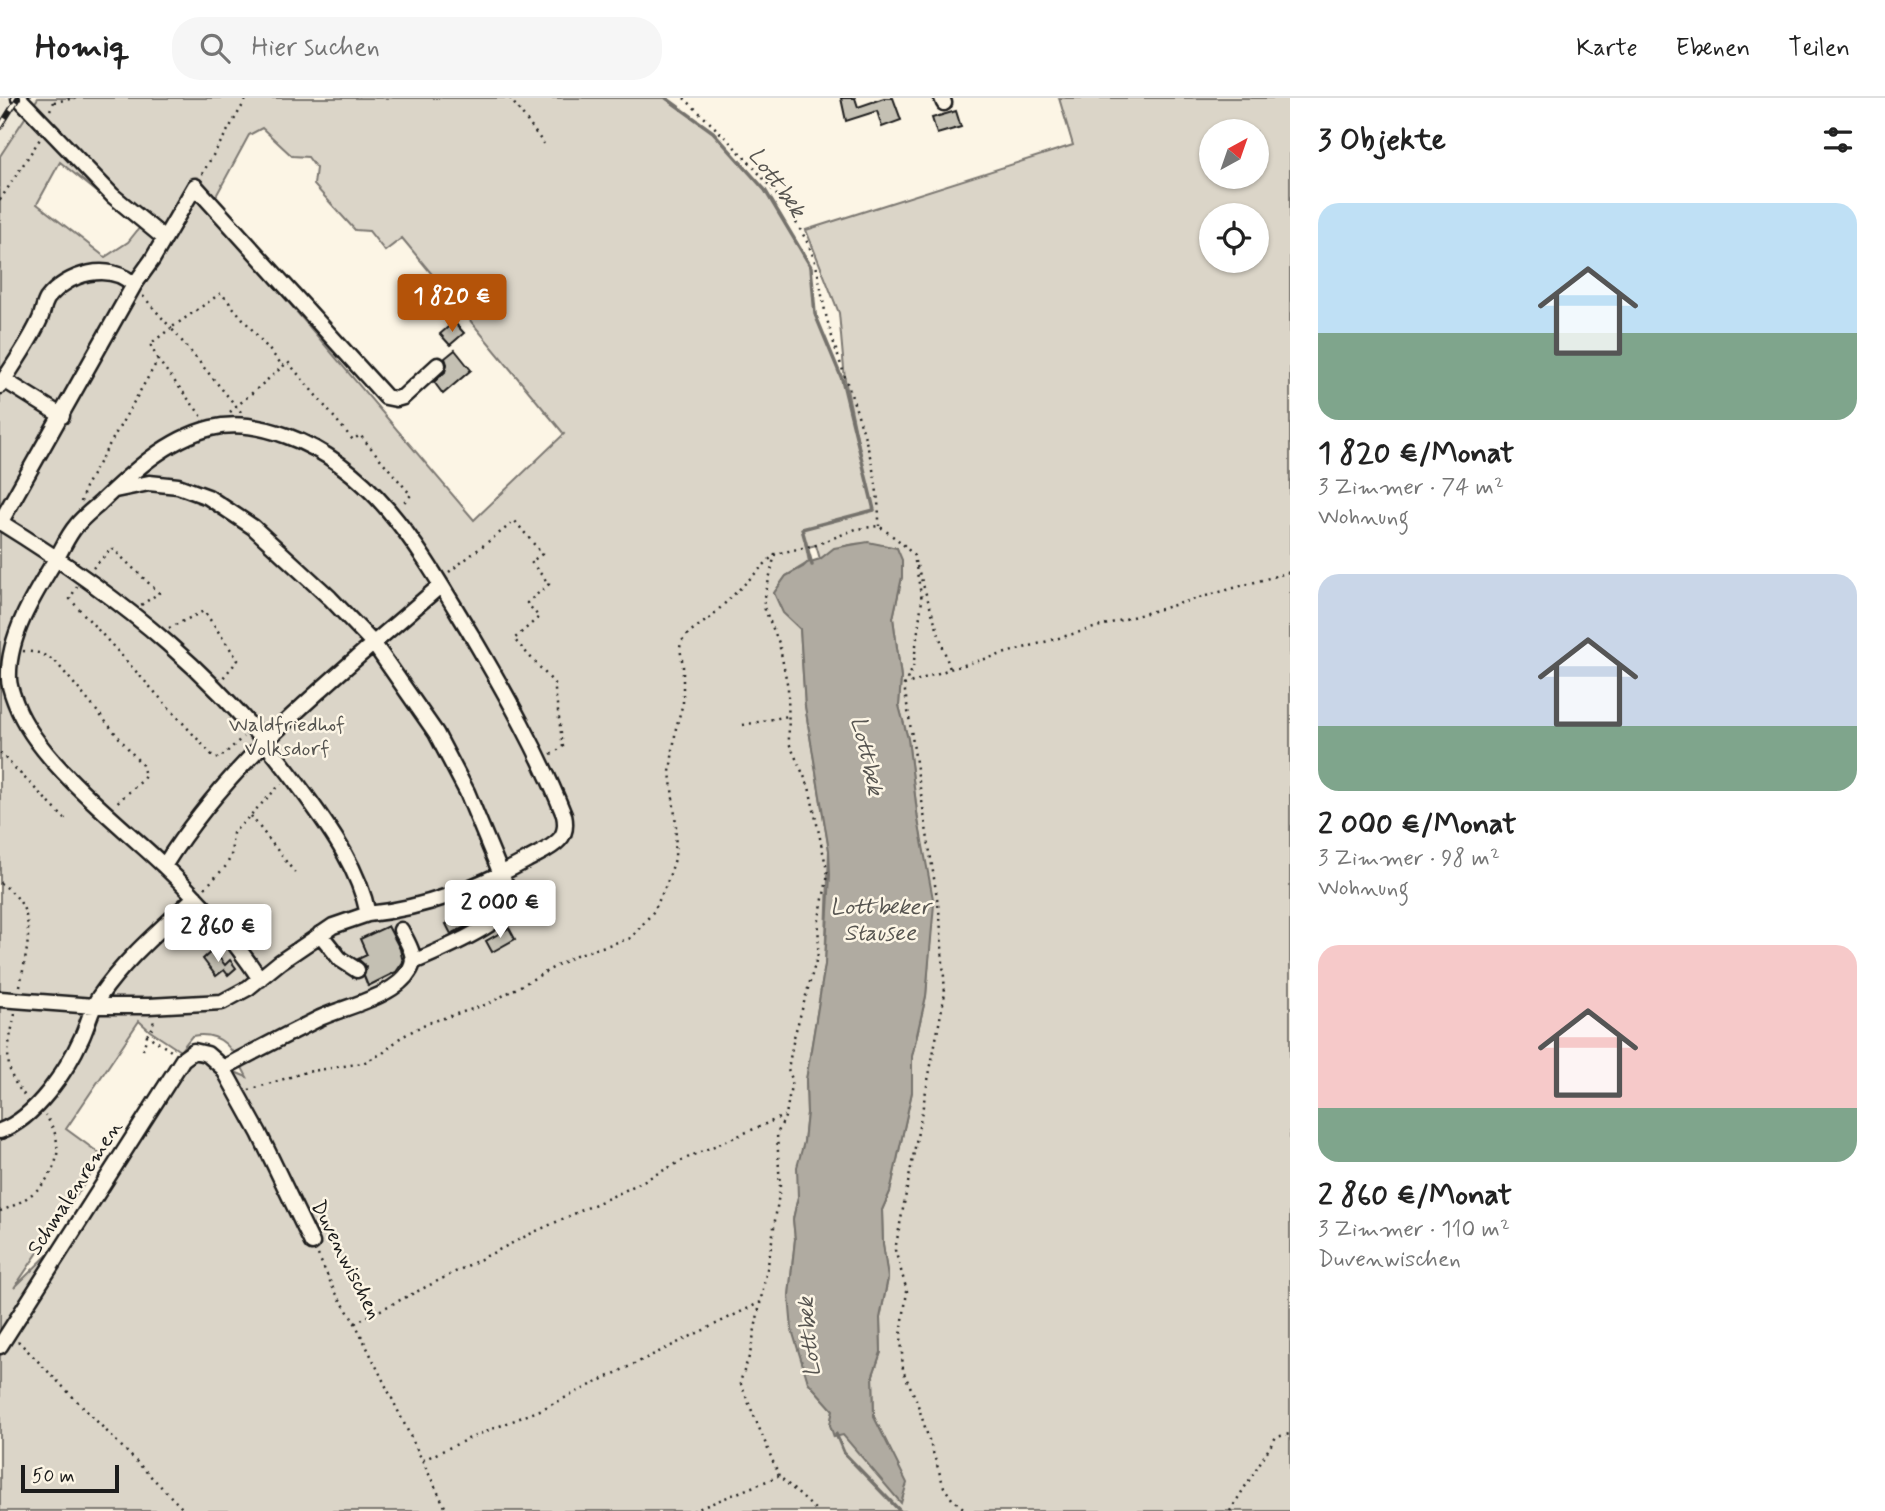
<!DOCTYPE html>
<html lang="de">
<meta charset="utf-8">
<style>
body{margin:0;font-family:Mynerve,sans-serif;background:#f6f6f6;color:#222;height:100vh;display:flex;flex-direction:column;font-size:26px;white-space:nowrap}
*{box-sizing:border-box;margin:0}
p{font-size:23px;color:#767676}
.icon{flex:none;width:38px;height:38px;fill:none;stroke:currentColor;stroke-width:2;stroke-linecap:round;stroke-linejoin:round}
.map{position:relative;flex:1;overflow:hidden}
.panel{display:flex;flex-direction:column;background:#fff;width:595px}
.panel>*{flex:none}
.needle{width:46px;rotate:40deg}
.controls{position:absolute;left:1199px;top:21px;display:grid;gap:14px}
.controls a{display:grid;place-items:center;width:70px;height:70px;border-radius:50%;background:#fff;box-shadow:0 2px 5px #0004;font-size:35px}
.scale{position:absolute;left:21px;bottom:18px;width:98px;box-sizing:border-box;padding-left:7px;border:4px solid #1c1c1c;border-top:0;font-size:19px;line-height:24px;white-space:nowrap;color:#1c1c1c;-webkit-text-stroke:5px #fcf5e5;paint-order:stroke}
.price{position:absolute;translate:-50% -60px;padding:0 16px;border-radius:7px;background:#fff;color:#222;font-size:23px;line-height:46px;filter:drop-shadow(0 2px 4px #0008)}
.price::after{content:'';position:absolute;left:50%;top:42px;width:21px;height:16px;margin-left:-10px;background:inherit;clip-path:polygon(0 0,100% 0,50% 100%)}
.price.active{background:#b45309;color:#fff}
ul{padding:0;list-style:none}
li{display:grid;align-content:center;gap:14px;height:371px;padding:0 28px}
li span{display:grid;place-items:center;height:217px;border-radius:21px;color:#555}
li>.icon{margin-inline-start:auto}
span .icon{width:126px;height:126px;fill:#fffc;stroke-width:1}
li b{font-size:30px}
h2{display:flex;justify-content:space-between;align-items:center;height:84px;padding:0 28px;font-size:30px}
header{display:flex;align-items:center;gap:42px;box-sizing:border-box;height:98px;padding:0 35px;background:#fff;border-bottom:2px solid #e0e0e0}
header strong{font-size:33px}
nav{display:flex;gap:38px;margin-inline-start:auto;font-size:24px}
.search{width:490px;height:63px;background:#f6f6f6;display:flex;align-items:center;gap:18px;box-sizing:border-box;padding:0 24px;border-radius:28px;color:#767676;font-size:26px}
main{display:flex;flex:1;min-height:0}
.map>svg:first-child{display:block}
</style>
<header>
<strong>Homiq</strong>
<div class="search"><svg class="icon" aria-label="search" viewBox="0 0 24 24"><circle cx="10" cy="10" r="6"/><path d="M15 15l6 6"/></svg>Hier suchen</div>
<nav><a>Karte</a><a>Ebenen</a><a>Teilen</a></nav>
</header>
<main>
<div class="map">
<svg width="1290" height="1413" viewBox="0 0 1290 1413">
<rect width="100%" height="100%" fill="#fcf5e5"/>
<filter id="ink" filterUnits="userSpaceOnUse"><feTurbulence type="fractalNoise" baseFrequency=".0143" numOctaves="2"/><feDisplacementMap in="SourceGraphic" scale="14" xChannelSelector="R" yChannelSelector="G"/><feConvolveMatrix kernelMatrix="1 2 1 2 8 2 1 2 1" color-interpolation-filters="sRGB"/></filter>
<g filter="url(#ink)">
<!-- built -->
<path fill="#ebe5d6" d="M0 0H38L0 58Z"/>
<!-- green -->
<path fill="#dbd5c8" stroke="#7c7872" stroke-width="2" fill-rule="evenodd" d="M38 0H666L713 34 765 92 811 169 815 216 842 281 862 363 845 282 839 215 806 132 1073 47 1059 0H1290V1413H0V58ZM262 30 292 58 308 59 316 70 314 87 355 132 369 133 385 153 402 140 564 336 474 422 209 111 249 37ZM1211 33H1256V79H1211ZM60 64 140 129 128 144 105 159 37 106ZM1211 117H1256V163H1211ZM805 444 808 449 816 447 820 461C845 442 867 443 897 450L902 479 893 520 901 579 899 608 908 641 918 722 933 810 926 898 912 958V994L890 1094 882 1112 883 1146 888 1181 880 1220 881 1254 873 1277 874 1319 906 1385 830 1327 833 1312 808 1284 789 1198 795 1141 793 1121 798 1099 807 1015 806 982 825 867 829 752 805 608 800 530 774 495 786 478 809 464ZM139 923 150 933 180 953 192 938C224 932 234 954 247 979 224 971 207 956 183 965L96 1109 14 1190 103 1058 66 1031Z"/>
<!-- water -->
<path fill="#b0aba1" stroke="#75726c" stroke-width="2" d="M868 444 897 450 902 462V479L893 520 901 579 899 608 908 641 918 722 934 806 926 898 912 958V994L890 1094 882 1112 883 1146 888 1180 880 1220 881 1254 873 1277 874 1319 907 1385 901 1405 843 1337 834 1339 830 1327 833 1312 808 1284 792 1232 789 1198 795 1141 793 1121 798 1099 797 1069 804 1044 807 1015 806 982 825 867 830 777 829 752 805 608 800 531 783 515 774 495 786 478 803 469 807 465 820 461 834 450Z"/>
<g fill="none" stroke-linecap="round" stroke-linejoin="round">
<!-- stream -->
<path stroke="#75726c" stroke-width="3.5" d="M666 0 713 34 765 92 811 169 815 216 842 281 874 412 802 431 812 467
M836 1336 844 1355 900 1413"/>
</g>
<!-- building -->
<path fill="#c4c0b3" stroke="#1c1c1c" stroke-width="2" d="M841 0H855L858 9 884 0H893L901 22 882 29 877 13 846 23Z
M956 13 961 29 937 36 932 20Z
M454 224 464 235 450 247 440 236Z
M455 252 471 272 443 296 434 284 445 274 447 266 445 260Z
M464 818 469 827 451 836 446 826Z
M388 828 400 851 403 864 396 874 368 888 364 878 366 868 358 861 367 857 360 841Z
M509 830 515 841 492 854 486 843Z
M213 852 225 867 230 862 236 870 228 877 224 872 216 878 203 861Z"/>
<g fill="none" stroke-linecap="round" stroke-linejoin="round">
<defs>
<path id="minor" d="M19 0 113 98 164 140
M942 0 944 5
M4 282 62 318
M0 288C13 267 30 244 40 221 43 214 43 208 47 201 67 175 110 163 134 187
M115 392 149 385 178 388 208 399 253 429 330 500 374 546 436 635 467 694 506 788C508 795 511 802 508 809 503 826 432 856 413 864
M0 424C123 500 223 581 307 699 333 735 359 772 368 816 426 810 476 790 527 762 537 756 551 751 559 742 566 735 566 726 564 717 539 654 506 596 472 538 425 461 378 371 287 338 263 329 236 324 211 330 167 341 131 375 99 406 91 413 82 420 76 428 69 436 64 447 59 456 37 492 7 537 9 581 9 589 13 598 16 606 38 664 118 724 163 767 200 802 232 839 260 881
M0 425 134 187 152 162 195 88 386 299 396 301 403 299 438 267
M164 768C234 656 343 573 441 487
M320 836 340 861 357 872
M0 901 94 908H149L222 904 248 890 280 864 333 828 368 816
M223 970C255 953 288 936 320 920 346 908 395 899 410 872 418 859 407 844 401 832
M0 1033C36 1020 67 972 82 939 88 926 91 911 99 899 125 861 162 830 195 799
M0 1248 183 961 194 953 207 956 223 970 259 1035 312 1145"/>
</defs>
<!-- minor casing -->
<use href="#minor" stroke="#1c1c1c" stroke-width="19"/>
<!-- path -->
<path stroke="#1c1c1c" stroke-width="2.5" stroke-dasharray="2 5" stroke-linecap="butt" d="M510 0 544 46
M684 0C728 42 776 86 805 140 820 168 819 188 826 217 843 286 880 355 879 428
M54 4 76 0
M50 12 56 0
M202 76 247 0
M0 102 40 41
M143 198 171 230 150 246 158 262
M230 314 288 264 353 342 360 337 411 397 401 407
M241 314 171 230 221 195 283 268
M81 404 85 389 158 262 203 320
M775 456 763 507 779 545 788 590 789 645 809 689 828 777 819 820 818 856 794 939 788 971 792 981 786 1017 777 1036 780 1089 770 1156 750 1256 740 1284 779 1378 817 1413
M917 468 950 571
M93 470 112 450 159 495 141 507
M449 474 515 423 542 456 531 464 549 486 527 505 539 519 514 541 554 585 563 649 551 656
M77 488 70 501 212 657 219 661 243 639
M169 530 204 513 238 562 222 581
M23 553 40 555 55 563 142 667 145 677 143 682 114 707
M904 587 950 571 1290 474
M743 627 788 618
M0 655 67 723
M251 718 295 775
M0 785C41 810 27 849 20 888
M205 790 226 768 231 758 233 735 281 686
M15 916C8 950 0 972 27 1000
M147 937 154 928 153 922
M143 952 147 937 171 953
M249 992 306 974 363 965 383 955 400 940 425 926 488 906 576 857 631 840 654 813 667 785 675 761 676 726 670 674 676 630 683 605V568L680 550 681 544 691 533 710 520 775 456 816 447 856 431 879 428 902 445 914 458 922 502 913 570 904 587 940 819 945 895 895 1152 907 1193 901 1237 903 1273 916 1301 944 1389 952 1401 967 1413
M0 1113C42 1099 77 1060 45 1017
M318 1157 334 1192 355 1225 447 1413
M355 1225 530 1136 624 1093 691 1058 784 1018
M18 1243 185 1413
M423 1362 472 1339 540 1312 761 1204
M693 1413 779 1378
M1230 1413 1276 1339 1290 1336"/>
<!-- minor -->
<use href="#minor" stroke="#fcf5e5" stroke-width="14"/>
<defs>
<path id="rail" d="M0 29 18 0"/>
</defs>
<!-- rail casing -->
<use href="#rail" stroke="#1c1c1c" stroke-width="6"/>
<!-- rail -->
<use href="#rail" stroke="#fcf5e5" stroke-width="3.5" stroke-dasharray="10" stroke-linecap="butt"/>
</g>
</g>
<g text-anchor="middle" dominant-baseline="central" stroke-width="5" stroke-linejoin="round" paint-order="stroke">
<!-- park labels -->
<g font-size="21" fill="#555450" stroke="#fcf5e5">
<text x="287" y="627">Waldfriedhof<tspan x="287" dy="24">Volksdorf</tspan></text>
</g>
<!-- street labels -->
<g font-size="21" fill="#1c1c1c" stroke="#fcf5e5">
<text transform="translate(75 1090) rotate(-57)">Schmalenremen</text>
<text transform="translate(346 1162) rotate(63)">Duvenwischen</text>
</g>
<!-- water labels -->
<g font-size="23" font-style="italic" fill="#575551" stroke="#fcf5e5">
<text transform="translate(776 85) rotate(54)">Lottbek</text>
<text transform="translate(866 658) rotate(77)">Lottbek</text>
<text x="880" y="810">Lottbeker<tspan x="880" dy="26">Stausee</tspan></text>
<text transform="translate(810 1239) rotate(-95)">Lottbek</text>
</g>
</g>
</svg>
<div class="controls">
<a><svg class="needle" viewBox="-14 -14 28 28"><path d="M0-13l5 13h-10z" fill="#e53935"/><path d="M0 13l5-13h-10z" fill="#767676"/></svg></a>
<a><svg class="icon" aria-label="locate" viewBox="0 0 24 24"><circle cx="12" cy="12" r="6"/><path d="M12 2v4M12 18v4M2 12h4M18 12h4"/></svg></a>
</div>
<div class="scale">50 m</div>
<b class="price active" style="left:452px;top:236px">1 820 €</b>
<b class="price" style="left:500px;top:842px">2 000 €</b>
<b class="price" style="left:218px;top:866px">2 860 €</b>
</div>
<section class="panel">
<h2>3 Objekte<svg class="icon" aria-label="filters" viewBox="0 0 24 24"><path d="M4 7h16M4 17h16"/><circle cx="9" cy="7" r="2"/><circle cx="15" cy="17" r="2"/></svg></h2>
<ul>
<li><span style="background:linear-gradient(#bfe0f5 60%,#7fa58c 0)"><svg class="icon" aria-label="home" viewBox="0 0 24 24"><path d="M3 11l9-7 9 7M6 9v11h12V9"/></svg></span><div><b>1 820 €/Monat</b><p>3 Zimmer · 74 m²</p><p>Wohnung</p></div></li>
<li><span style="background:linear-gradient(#c9d6e8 70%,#7fa58c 0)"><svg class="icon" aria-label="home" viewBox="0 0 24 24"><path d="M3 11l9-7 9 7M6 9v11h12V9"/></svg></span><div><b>2 000 €/Monat</b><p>3 Zimmer · 98 m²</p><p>Wohnung</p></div></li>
<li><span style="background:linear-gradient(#f6c9c9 75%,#7fa58c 0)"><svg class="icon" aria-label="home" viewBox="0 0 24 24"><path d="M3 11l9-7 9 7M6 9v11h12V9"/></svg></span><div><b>2 860 €/Monat</b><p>3 Zimmer · 110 m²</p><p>Duvenwischen</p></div></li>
</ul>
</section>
</main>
